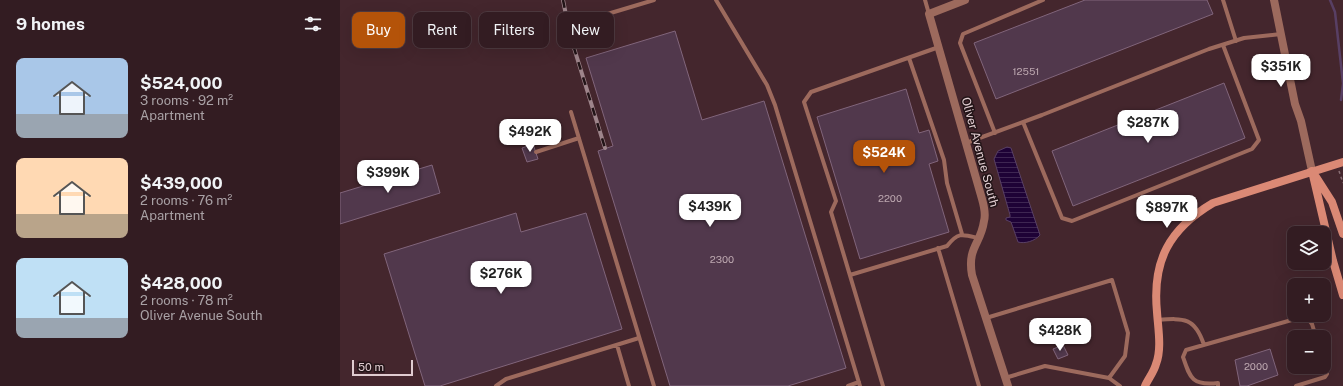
<!DOCTYPE html>
<meta charset="utf-8">
<style>
body{margin:0;font-family:"Public Sans",sans-serif;background:#3b252a;color:#f1f3f6;height:100vh;display:flex;flex-direction:column;font-size:15px;white-space:nowrap}
*{box-sizing:border-box;margin:0}
p{font-size:13px;color:#a9a1a5}
.icon{flex:none;width:22px;height:22px;fill:none;stroke:currentColor;stroke-width:2;stroke-linecap:round;stroke-linejoin:round}
.map{position:relative;flex:1;overflow:hidden}
.drawer{display:flex;flex-direction:column;background:#331c22;width:340px}
.drawer>*{flex:none}
.hud{position:absolute;left:12px;top:12px;width:380px;height:36px;display:flex;gap:8px}
.tools{position:absolute;left:947px;top:226px;display:grid;gap:8px}
.tools a{display:grid;place-items:center;width:44px;height:44px;border-radius:8px;background:#331c22;box-shadow:0 4px 16px #0002,0 0 0 1px #4e3a40;font-size:20px}
.scale{position:absolute;left:12px;bottom:10px;width:61px;box-sizing:border-box;padding-left:4px;border:2px solid #e0ccd0;border-top:0;font-size:11px;line-height:14px;white-space:nowrap;color:#e0ccd0;-webkit-text-stroke:3px #221417;paint-order:stroke}
.price{position:absolute;translate:-50% -34px;padding:0 9px;border-radius:8px;background:#fff;color:#222;font-size:13px;line-height:26px;filter:drop-shadow(0 1px 2px #0008)}
.price::after{content:'';position:absolute;left:50%;top:24px;width:12px;height:9px;margin-left:-6px;background:inherit;clip-path:polygon(0 0,100% 0,50% 100%)}
.price.selected{background:#b45309;color:#fff}
ul{padding:0;list-style:none}
li{display:flex;align-items:center;gap:12px;height:100px;padding:0 16px}
li span{display:grid;place-items:center;flex:none;width:112px;height:80px;border-radius:8px;color:#555}
li>.icon{margin-inline-start:auto}
span .icon{width:48px;height:48px;fill:#fffc;stroke-width:1}
li b{font-size:17px}
h2{display:flex;justify-content:space-between;align-items:center;height:48px;padding:0 16px;font-size:17px}
.pill{padding:0 14px;border-radius:8px;background:#331c22;box-shadow:0 4px 16px #0002,0 0 0 1px #4e3a40;font-size:14px;line-height:36px}
.pill.selected{background:#b45309;color:#fff}
main{display:flex;flex:1;min-height:0}
.map>svg:first-child{display:block}
</style>
<main>
<section class="drawer">
<h2>9 homes<svg class="icon" aria-label="filters" viewBox="0 0 24 24"><path d="M4 7h16M4 17h16"/><circle cx="9" cy="7" r="2"/><circle cx="15" cy="17" r="2"/></svg></h2>
<ul>
<li><span style="background:linear-gradient(#a9c7e8 70%,#9aa5b1 0)"><svg class="icon" aria-label="home" viewBox="0 0 24 24"><path d="M3 11l9-7 9 7M6 9v11h12V9"/></svg></span><div><b>$524,000</b><p>3 rooms · 92 m²</p><p>Apartment</p></div></li>
<li><span style="background:linear-gradient(#ffd9b3 70%,#b9a48a 0)"><svg class="icon" aria-label="home" viewBox="0 0 24 24"><path d="M3 11l9-7 9 7M6 9v11h12V9"/></svg></span><div><b>$439,000</b><p>2 rooms · 76 m²</p><p>Apartment</p></div></li>
<li><span style="background:linear-gradient(#bfe0f5 75%,#9aa5b1 0)"><svg class="icon" aria-label="home" viewBox="0 0 24 24"><path d="M3 11l9-7 9 7M6 9v11h12V9"/></svg></span><div><b>$428,000</b><p>2 rooms · 78 m²</p><p>Oliver Avenue South</p></div></li>
</ul>
</section>
<div class="map">
<svg width="1003" height="386" viewBox="0 0 1003 386">
<defs>
<pattern id="water-rules" width="6" height="5" patternUnits="userSpaceOnUse"><rect width="6" height="5" fill="#1e0236"/><path d="M0 2.5h6" fill="none" stroke="#3e2652"/></pattern>
</defs>
<rect width="100%" height="100%" fill="#44262d"/>
<!-- water -->
<path fill="url(#water-rules)" stroke="#583f64" d="M667 147 671 148 700 235C695 241 685 244 678 242L671 222 666 220V218L670 217V215L654 159 658 151Z"/>
<g fill="none" stroke-linecap="round" stroke-linejoin="round">
<!-- stream -->
<path stroke="#583f64" stroke-width="2.5" d="M990 0 995 12 1003 83
M1001 100 1003 84"/>
</g>
<!-- building -->
<path fill="#51384c" stroke="#81657b" d="M745 0H867L873 14 656 99 634 43Z
M335 31 362 120 424 101 506 368 448 386H330L258 151 273 146 246 58Z
M884 83 905 138 733 206 712 151Z
M566 89 579 133 589 130 598 161 589 164 609 232 520 259 477 117Z
M193 144 198 159 187 162 182 148Z
M92 165 100 193 0 224V193Z
M176 213 181 232 246 213 282 329 100 386H85L44 254Z
M723 345 728 355 718 359 713 349Z
M930 349 938 375 907 386H900L895 360Z"/>
<g fill="none" stroke-linecap="round" stroke-linejoin="round">
<!-- path -->
<path stroke="#886e74" stroke-width="1.5" stroke-dasharray="3 3" stroke-linecap="butt" d="M999 171 1003 183"/>
<!-- lane -->
<path stroke="#9d6a5d" stroke-width="4" d="M376 0 427 85 435 105 520 386
M585 0 589 14
M883 0 896 41
M244 21 314 0
M569 58 604 160 607 183 622 234
M231 112 314 386
M683 122 722 218 732 221 912 149 919 140 883 45
M655 133 620 43 623 34 703 0
M626 143 702 115 869 49 904 38 941 34
M196 152 239 138
M598 248 639 386
M510 275 607 246C618 232 622 234 638 238
M646 318 772 280 788 333 785 356 769 378 780 386
M817 320C844 318 855 317 864 345
M277 345 289 386
M665 378 705 366 769 378
M156 386 166 379 299 338
M508 386 519 382
M543 386 491 212 496 201 464 102 471 92 599 47
M878 386V383C852 386 850 378 843 357L846 350 966 316 972 324 976 337
M956 386 985 377 987 374 984 363"/>
<!-- street -->
<path stroke="#9d6a5d" stroke-width="8" d="M625 0 589 14 642 199C644 206 646 214 644 221 641 244 627 247 632 275L668 386
M934 0 955 104 961 121 972 171"/>
<!-- secondary -->
<path stroke="#db8975" stroke-width="8" d="M972 171 993 261 1003 295
M976 177 992 202 1003 234
M805 386C808 379 814 372 816 364 822 349 818 328 817 312 812 261 829 229 873 203L1003 162"/>
<defs>
<path id="rail" d="M223 0 230 35 265 148"/>
</defs>
<!-- rail casing -->
<use href="#rail" stroke="#9e858b" stroke-width="4"/>
<!-- rail -->
<use href="#rail" stroke="#221417" stroke-width="2.5" stroke-dasharray="8" stroke-linecap="butt"/>
</g>
<g text-anchor="middle" dominant-baseline="central" stroke-width="3" stroke-linejoin="round" paint-order="stroke">
<!-- number labels -->
<g font-size="10" fill="#bca7af">
<text x="686" y="71">12551</text>
<text x="550" y="198">2200</text>
<text x="382" y="259">2300</text>
<text x="916" y="366">2000</text>
</g>
<!-- street labels -->
<g font-size="12" fill="#e0ccd0" stroke="#221417">
<text transform="translate(640 152) rotate(75)">Oliver Avenue South</text>
</g>
</g>
</svg>
<div class="tools">
<a><svg class="icon" aria-label="layers" viewBox="0 0 24 24"><path d="M12 4l9 5-9 5-9-5zM3 14l9 5 9-5"/></svg></a>
<a>+</a>
<a>−</a>
</div>
<div class="scale">50 m</div>
<b class="price" style="left:941px;top:88px">$351K</b>
<b class="price" style="left:808px;top:144px">$287K</b>
<b class="price" style="left:190px;top:153px">$492K</b>
<b class="price selected" style="left:544px;top:174px">$524K</b>
<b class="price" style="left:48px;top:194px">$399K</b>
<b class="price" style="left:370px;top:228px">$439K</b>
<b class="price" style="left:827px;top:229px">$897K</b>
<b class="price" style="left:161px;top:295px">$276K</b>
<b class="price" style="left:720px;top:352px">$428K</b>
<div class="hud">
<a class="pill selected">Buy</a>
<a class="pill">Rent</a>
<a class="pill">Filters</a>
<a class="pill">New</a>
</div>
</div>
</main>
